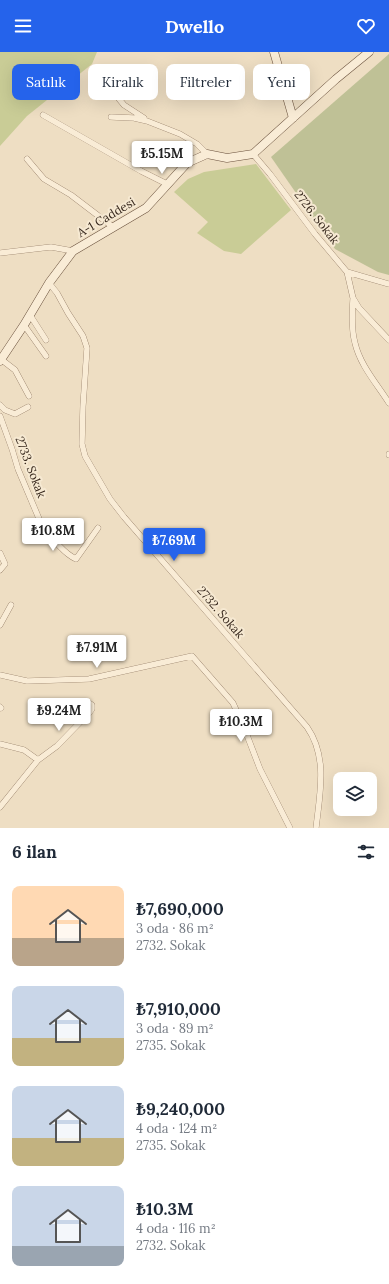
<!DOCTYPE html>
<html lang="tr">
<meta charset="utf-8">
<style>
body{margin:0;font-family:Lora,serif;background:#f6f6f7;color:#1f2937;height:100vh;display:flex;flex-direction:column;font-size:15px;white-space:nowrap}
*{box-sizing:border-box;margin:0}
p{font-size:13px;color:#747a83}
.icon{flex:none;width:22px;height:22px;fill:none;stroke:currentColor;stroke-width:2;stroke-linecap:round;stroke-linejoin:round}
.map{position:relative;height:776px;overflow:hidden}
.sheet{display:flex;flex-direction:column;background:#fff;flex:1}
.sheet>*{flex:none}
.hud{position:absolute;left:12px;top:12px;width:365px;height:36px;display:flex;gap:8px}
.buttons{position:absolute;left:333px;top:720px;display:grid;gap:8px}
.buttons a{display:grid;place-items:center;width:44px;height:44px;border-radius:8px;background:#fff;box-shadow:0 4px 16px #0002;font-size:20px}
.price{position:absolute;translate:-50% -34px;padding:0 9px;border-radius:4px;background:#fff;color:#222;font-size:13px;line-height:26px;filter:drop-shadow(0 1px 2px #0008)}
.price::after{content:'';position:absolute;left:50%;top:24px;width:12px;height:9px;margin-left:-6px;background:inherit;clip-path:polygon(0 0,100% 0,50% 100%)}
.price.current{background:#2563eb;color:#fff}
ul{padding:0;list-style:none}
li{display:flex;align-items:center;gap:12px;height:100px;padding:0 12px}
li span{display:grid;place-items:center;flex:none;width:112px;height:80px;border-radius:8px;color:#555}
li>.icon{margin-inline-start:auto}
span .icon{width:48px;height:48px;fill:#fffc;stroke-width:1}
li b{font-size:17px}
h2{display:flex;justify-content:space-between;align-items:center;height:48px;padding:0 12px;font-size:17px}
.pill{padding:0 14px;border-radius:8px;background:#fff;box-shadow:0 4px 16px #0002;font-size:14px;line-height:36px}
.pill.current{background:#2563eb;color:#fff}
header{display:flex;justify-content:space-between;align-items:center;height:52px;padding:0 12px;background:#2563eb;color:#fff;font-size:18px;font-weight:700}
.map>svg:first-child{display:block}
</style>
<header><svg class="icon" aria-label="menu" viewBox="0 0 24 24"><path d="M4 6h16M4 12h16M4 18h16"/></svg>Dwello<svg class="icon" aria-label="heart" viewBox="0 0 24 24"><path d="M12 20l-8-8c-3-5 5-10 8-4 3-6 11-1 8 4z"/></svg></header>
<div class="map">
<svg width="389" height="776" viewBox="0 0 389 776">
<rect width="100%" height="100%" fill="#eedec3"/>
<!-- green -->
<path fill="#c9cc96" d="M0 0H97L92 12 27 64 0 94Z
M256 112 291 158 241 202 224 199 197 181 208 170 174 140 188 127 204 120Z"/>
<!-- cemetery -->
<path fill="#bfc196" d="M389 2V223L378 220 335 197 271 105Z"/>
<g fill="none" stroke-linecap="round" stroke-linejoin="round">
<defs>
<path id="street" d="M115 42 124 53 144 66
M43 63 141 119 167 132
M111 65 134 66 147 69 180 82 197 92 207 102
M253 102 270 122 315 182 347 220 353 246 359 256 389 288
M27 107 44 127 71 143 113 175
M0 201 51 195 73 199
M347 220 389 232
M49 231 57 241 68 261 83 284 87 296 83 354 82 392 85 404 110 447 124 465 307 675C328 705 320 741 316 776
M353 247C352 261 351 277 355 291 360 313 377 332 389 351
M30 263 46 288
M24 273 46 304
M2 308 15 318 29 344
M0 353 5 358 15 362 28 355
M0 364 12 397 18 417 40 469C48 481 63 501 76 507L98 476
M389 403V402
M0 501 5 512 0 518
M0 573 11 553
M0 623 27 629 89 627 192 604 233 651 245 678 260 717 290 776
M0 655 1 656
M0 692 24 698 38 708
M0 755 38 708 57 694 89 661 92 657V653L89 651 64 656"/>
<path id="secondary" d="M274 0 293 66
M0 309 24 273 49 231 73 199 146 156 187 111 207 102 227 106 253 102 336 27 369 0"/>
</defs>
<!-- street casing -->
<use href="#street" stroke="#886f59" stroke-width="6"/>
<!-- secondary casing -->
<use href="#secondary" stroke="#6a513d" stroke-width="9"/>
<!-- street -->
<use href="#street" stroke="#f9ecd6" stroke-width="5.5"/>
<!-- secondary -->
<use href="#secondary" stroke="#f9ecd6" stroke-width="8"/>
</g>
<g text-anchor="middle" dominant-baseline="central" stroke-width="4" stroke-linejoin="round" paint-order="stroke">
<!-- street labels -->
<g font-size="12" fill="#38291e" stroke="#f6e9d2">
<text transform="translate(106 165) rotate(-31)">A-1 Caddesi</text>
<text transform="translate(317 165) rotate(52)">2726. Sokak</text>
<text transform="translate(31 415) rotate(69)">2733. Sokak</text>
<text transform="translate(221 560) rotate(49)">2732. Sokak</text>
</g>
</g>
</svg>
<div class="buttons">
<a><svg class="icon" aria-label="layers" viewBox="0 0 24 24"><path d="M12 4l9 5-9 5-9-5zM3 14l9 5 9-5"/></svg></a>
</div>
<b class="price" style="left:162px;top:123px">₺5.15M</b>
<b class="price" style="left:53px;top:500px">₺10.8M</b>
<b class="price current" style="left:174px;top:510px">₺7.69M</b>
<b class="price" style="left:97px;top:617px">₺7.91M</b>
<b class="price" style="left:59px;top:680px">₺9.24M</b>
<b class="price" style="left:241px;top:691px">₺10.3M</b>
<div class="hud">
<a class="pill current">Satılık</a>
<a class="pill">Kiralık</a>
<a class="pill">Filtreler</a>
<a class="pill">Yeni</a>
</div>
</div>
<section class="sheet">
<h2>6 ilan<svg class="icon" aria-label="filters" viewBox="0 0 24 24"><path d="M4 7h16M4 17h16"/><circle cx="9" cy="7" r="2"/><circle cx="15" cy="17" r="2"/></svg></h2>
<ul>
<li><span style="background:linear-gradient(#ffd9b3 65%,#b9a48a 0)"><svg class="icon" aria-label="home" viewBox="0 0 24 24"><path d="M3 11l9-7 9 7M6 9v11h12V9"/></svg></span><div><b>₺7,690,000</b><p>3 oda · 86 m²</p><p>2732. Sokak</p></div></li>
<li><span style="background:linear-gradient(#c9d6e8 65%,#c2b280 0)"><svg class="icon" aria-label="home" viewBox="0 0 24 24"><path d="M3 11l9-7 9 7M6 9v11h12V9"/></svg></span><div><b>₺7,910,000</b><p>3 oda · 89 m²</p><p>2735. Sokak</p></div></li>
<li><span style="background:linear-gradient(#c9d6e8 65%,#c2b280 0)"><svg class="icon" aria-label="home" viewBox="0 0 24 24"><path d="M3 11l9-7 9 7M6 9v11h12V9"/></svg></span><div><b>₺9,240,000</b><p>4 oda · 124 m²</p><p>2735. Sokak</p></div></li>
<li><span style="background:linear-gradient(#c9d6e8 75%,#9aa5b1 0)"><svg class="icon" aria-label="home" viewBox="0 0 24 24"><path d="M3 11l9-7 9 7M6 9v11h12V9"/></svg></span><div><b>₺10.3M</b><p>4 oda · 116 m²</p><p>2732. Sokak</p></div></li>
</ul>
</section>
